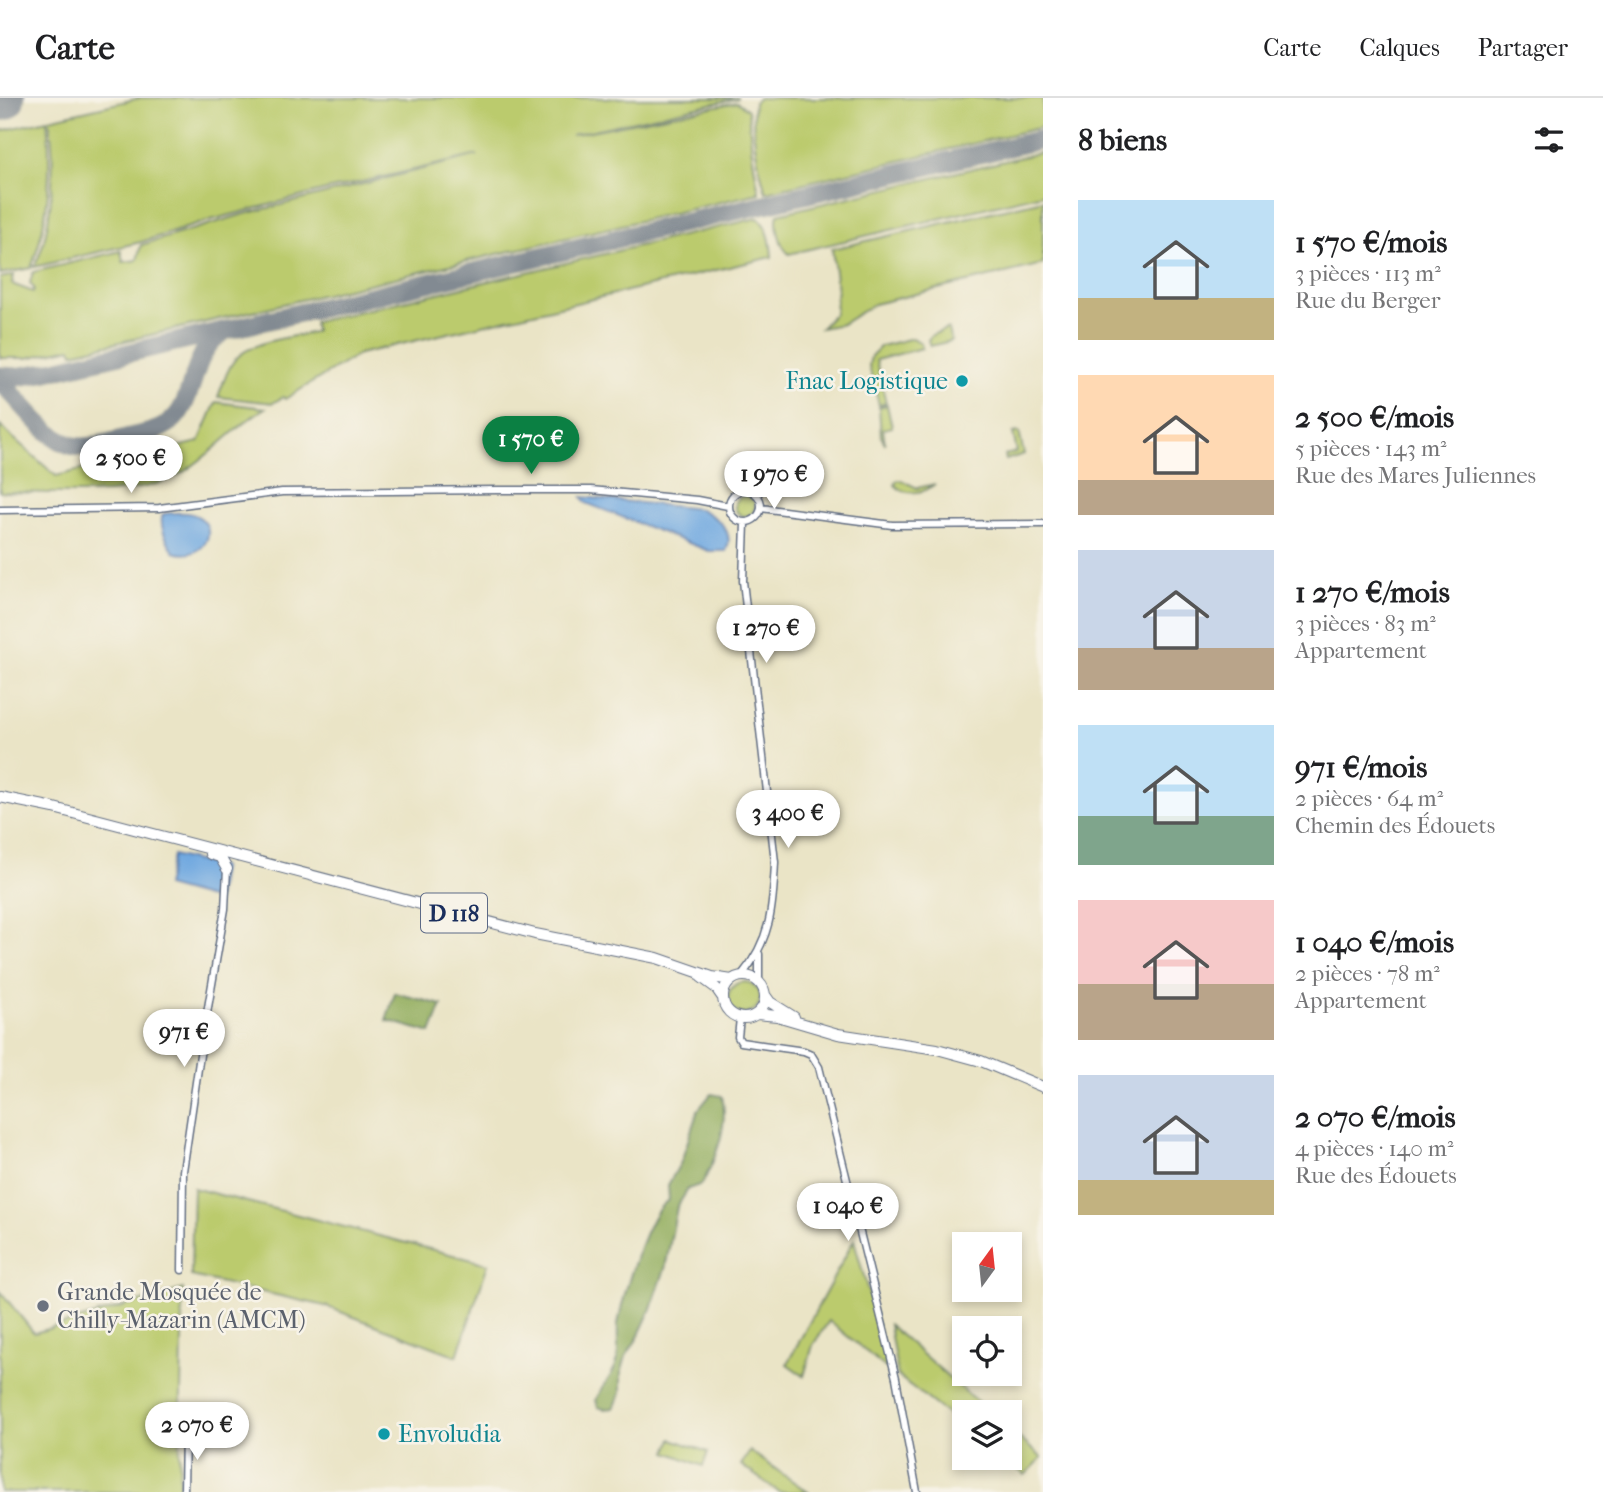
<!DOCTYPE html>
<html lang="fr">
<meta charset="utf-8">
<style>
body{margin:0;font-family:"IM FELL French Canon",serif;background:#f6f6f6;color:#202124;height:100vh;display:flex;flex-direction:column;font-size:26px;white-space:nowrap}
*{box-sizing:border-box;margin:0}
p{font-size:23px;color:#757577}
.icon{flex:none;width:38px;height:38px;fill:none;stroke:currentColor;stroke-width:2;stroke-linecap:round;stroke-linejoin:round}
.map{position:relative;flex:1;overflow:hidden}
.sheet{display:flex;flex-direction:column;background:#fff;width:560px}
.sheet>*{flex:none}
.needle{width:46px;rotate:15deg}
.tools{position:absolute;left:952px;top:1134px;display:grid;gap:14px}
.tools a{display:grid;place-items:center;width:70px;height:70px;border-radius:0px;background:#fff;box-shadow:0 4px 10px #0003;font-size:35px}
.price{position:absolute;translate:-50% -60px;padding:0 16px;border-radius:24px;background:#fff;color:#222;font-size:23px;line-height:46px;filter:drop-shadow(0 2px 4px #0008)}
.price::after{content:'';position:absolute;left:50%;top:42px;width:21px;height:16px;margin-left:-10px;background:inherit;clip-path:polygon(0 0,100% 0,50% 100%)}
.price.on{background:#0b8043;color:#fff}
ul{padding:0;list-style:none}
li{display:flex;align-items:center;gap:21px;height:175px;padding:0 35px}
li span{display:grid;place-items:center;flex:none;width:196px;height:140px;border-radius:0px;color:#555}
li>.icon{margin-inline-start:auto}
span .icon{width:84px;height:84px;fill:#fffc;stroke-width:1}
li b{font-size:30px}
h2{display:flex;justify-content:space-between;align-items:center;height:84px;padding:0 35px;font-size:30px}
header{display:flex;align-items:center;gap:42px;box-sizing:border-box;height:98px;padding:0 35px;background:#fff;border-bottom:2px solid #e0e0e0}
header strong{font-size:33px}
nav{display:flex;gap:38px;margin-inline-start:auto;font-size:24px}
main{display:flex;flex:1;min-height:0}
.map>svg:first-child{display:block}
</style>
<header>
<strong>Carte</strong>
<nav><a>Carte</a><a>Calques</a><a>Partager</a></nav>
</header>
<main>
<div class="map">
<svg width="1043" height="1394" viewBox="0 0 1043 1394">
<rect width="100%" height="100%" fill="#f7f3e8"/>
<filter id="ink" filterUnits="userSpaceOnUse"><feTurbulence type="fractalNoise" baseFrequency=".0143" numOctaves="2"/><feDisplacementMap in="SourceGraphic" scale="14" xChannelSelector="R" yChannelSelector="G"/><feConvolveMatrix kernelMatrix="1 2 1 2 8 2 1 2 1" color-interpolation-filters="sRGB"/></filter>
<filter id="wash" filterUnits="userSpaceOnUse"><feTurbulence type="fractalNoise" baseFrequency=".00686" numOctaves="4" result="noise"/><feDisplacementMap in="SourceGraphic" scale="28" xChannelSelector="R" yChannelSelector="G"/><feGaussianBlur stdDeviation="1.57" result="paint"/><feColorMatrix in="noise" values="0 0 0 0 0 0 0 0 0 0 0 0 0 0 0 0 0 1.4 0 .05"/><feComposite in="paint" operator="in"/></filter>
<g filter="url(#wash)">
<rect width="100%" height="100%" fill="#eae4c6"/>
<!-- green -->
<path fill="#bbcb6d" stroke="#6b7d66" stroke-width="2" d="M140 0H738L571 37 737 4 748 12 752 55 759 95 73 255 71 250 27 260H0V180L14 177 12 186 33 194 34 190 30 185 33 174 121 153 123 164 137 162 141 147 241 117 478 57 322 93 211 122 141 144 34 169C53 134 56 60 49 21Z
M759 0H1043V29L766 94C757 64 751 35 754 4Z
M47 22C52 71 49 123 31 170L0 176V33Z
M1043 54V96L789 156C780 149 775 126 778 116Z
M1043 102V166L874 206 842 226 821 230 835 215 837 189 832 151Z
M758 120C769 130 771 144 772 159L359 256 285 301 283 299 273 305 218 299C222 288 226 274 233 264 250 242 290 240 315 234L314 224Z
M946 231H948L951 243 930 248 928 242 932 237Z
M913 240 921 245 922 250 876 262 886 305 879 307 869 268 871 258 881 248Z
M216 304 265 310C234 329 211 358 180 376 136 402 51 394 0 394V328L56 378 199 344Z
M887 307 892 329 883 331 885 346 881 338 879 309Z
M1019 334 1024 356 1006 362 1005 357 1017 354 1013 335Z
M901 382 917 390 935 386C924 395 906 399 895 387L896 383Z
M735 408a10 10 0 1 1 20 0a10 10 0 1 1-20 0Z
M728 900a16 16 0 1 1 32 0a16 16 0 1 1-32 0Z
M193 1090 488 1166 457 1258 325 1208 191 1178Z
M854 1142 888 1266 886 1270 829 1223 813 1247 804 1278 787 1266Z
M183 1191 179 1394H0V1193L34 1235Z
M889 1227 989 1314H964V1329L898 1278Z
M1010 1332 1042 1360 1025 1377 1003 1360H1010Z
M672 1341 708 1354 703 1368 667 1354Z
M750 1353 808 1394H779L741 1367Z"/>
<!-- forest -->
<path fill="#94af60" stroke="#586f5f" stroke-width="2" d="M395 895 442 907 431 935 386 922Z
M711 996 722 998C729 1028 716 1060 702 1086L688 1091 677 1109 665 1171 650 1213 637 1241 626 1258 621 1276V1295L614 1310 604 1311 598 1309 596 1302C602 1289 613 1277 617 1264 619 1257 617 1237 618 1226 623 1200 646 1113 669 1102L668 1087 681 1064 698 1012Z"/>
<!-- water -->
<path fill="#71a9e0" stroke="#466c9f" stroke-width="2" d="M582 399 700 411C716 419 736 433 726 453H709L586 405Z
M163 416C173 415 188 413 197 418 220 429 205 464 174 454 168 443 158 429 163 416Z
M173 757 222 769 217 802 166 788Z"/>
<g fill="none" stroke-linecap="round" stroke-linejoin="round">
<!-- taxiway -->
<path stroke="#828a92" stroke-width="19" d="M0 278 16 279 47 274 1043 41
M0 284C23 303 50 349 82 349 99 349 117 342 134 338 154 334 172 329 182 310 197 282 195 250 225 233"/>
<!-- runway -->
<path stroke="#828a92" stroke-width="46" d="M0 0H2"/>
</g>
</g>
<g filter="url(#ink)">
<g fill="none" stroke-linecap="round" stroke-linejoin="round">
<defs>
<path id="minor" d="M729 408a16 16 0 1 1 32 0a16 16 0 1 1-32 0Z
M761 410 892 427 1043 426
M0 412 159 410 282 394 498 392H591L697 402 728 408
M741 878C771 842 773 810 775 764L743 483 745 425
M759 885V856
M740 920 738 939 741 944 804 953 811 956 819 969 896 1280 917 1394
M182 1172 183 1073 201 950 225 811 227 771
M184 1394 185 1333"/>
<path id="primary" d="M0 699 54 710 535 836 657 860 712 879 732 882
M210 756 220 759 227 771
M723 899a21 21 0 1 1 42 0a21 21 0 1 1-42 0Z
M701 879 716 890 723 900
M765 897 770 904 794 919
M757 916 777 918 838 936 937 951 981 963 1043 989"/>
</defs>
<!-- minor casing -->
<use href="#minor" stroke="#636e82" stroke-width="9"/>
<!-- primary casing -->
<use href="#primary" stroke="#636e82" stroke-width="12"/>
<!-- minor -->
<use href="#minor" stroke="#fff" stroke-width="6"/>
<!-- primary -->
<use href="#primary" stroke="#fff" stroke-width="10"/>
</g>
</g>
<!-- markers -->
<g fill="#0f9aa8" stroke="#f7f3e8" stroke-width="2.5">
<circle cx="962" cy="283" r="7"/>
<circle cx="384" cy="1336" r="7"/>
</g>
<circle fill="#6b7280" stroke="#f7f3e8" stroke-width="2.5" cx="43" cy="1208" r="7"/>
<g text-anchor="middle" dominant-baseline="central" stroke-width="5" stroke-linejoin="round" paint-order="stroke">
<!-- shield labels -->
<rect fill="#f7f3e8" stroke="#5d6a87" stroke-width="2" x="421" y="795.5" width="66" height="39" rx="5"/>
<g font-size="23" font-weight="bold" fill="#1b2f5e">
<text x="454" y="815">D 118</text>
</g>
<!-- culture labels -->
<g font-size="24" fill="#0d838f" stroke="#f7f3e8" text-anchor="end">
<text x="948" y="283">Fnac Logistique</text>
<text x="398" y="1336" text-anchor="start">Envoludia</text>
</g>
<!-- worship labels -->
<g font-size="24" fill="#5b616d" stroke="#f7f3e8" text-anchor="start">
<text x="57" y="1194">Grande Mosquée de<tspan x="57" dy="28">Chilly-Mazarin (AMCM)</tspan></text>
</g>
</g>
</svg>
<div class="tools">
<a><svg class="needle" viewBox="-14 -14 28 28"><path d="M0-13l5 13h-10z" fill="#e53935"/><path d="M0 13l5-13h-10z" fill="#757577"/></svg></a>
<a><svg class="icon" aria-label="locate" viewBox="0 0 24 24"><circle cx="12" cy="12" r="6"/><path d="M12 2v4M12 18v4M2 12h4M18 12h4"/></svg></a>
<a><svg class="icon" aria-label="layers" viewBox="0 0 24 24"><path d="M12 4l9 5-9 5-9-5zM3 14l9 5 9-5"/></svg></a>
</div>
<b class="price on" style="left:531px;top:378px">1 570 €</b>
<b class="price" style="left:131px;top:397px">2 500 €</b>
<b class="price" style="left:774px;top:413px">1 970 €</b>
<b class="price" style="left:766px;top:567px">1 270 €</b>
<b class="price" style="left:788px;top:752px">3 400 €</b>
<b class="price" style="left:184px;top:971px">971 €</b>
<b class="price" style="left:848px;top:1145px">1 040 €</b>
<b class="price" style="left:197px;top:1364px">2 070 €</b>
</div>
<section class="sheet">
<h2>8 biens<svg class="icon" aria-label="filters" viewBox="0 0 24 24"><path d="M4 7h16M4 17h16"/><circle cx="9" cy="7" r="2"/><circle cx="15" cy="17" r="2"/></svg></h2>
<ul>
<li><span style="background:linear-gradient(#bfe0f5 70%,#c2b280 0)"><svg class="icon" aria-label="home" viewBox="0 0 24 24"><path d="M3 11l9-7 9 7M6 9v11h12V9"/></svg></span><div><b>1 570 €/mois</b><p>3 pièces · 113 m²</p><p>Rue du Berger</p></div></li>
<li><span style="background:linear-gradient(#ffd9b3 75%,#b9a48a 0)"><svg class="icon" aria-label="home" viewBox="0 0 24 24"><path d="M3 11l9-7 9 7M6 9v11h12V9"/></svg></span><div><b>2 500 €/mois</b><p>5 pièces · 143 m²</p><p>Rue des Mares Juliennes</p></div></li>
<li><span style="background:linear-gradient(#c9d6e8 70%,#b9a48a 0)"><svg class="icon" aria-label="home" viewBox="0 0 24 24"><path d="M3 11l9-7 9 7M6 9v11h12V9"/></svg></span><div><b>1 270 €/mois</b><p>3 pièces · 83 m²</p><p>Appartement</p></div></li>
<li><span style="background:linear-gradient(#bfe0f5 65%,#7fa58c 0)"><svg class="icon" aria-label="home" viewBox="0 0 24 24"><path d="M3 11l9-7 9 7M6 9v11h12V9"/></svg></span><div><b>971 €/mois</b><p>2 pièces · 64 m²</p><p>Chemin des Édouets</p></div></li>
<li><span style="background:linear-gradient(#f6c9c9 60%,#b9a48a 0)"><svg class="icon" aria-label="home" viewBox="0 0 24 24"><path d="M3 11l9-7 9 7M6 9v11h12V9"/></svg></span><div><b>1 040 €/mois</b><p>2 pièces · 78 m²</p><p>Appartement</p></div></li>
<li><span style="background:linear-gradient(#c9d6e8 75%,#c2b280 0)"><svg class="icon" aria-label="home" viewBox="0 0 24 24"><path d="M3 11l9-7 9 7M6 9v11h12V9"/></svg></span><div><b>2 070 €/mois</b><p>4 pièces · 140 m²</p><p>Rue des Édouets</p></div></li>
</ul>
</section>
</main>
